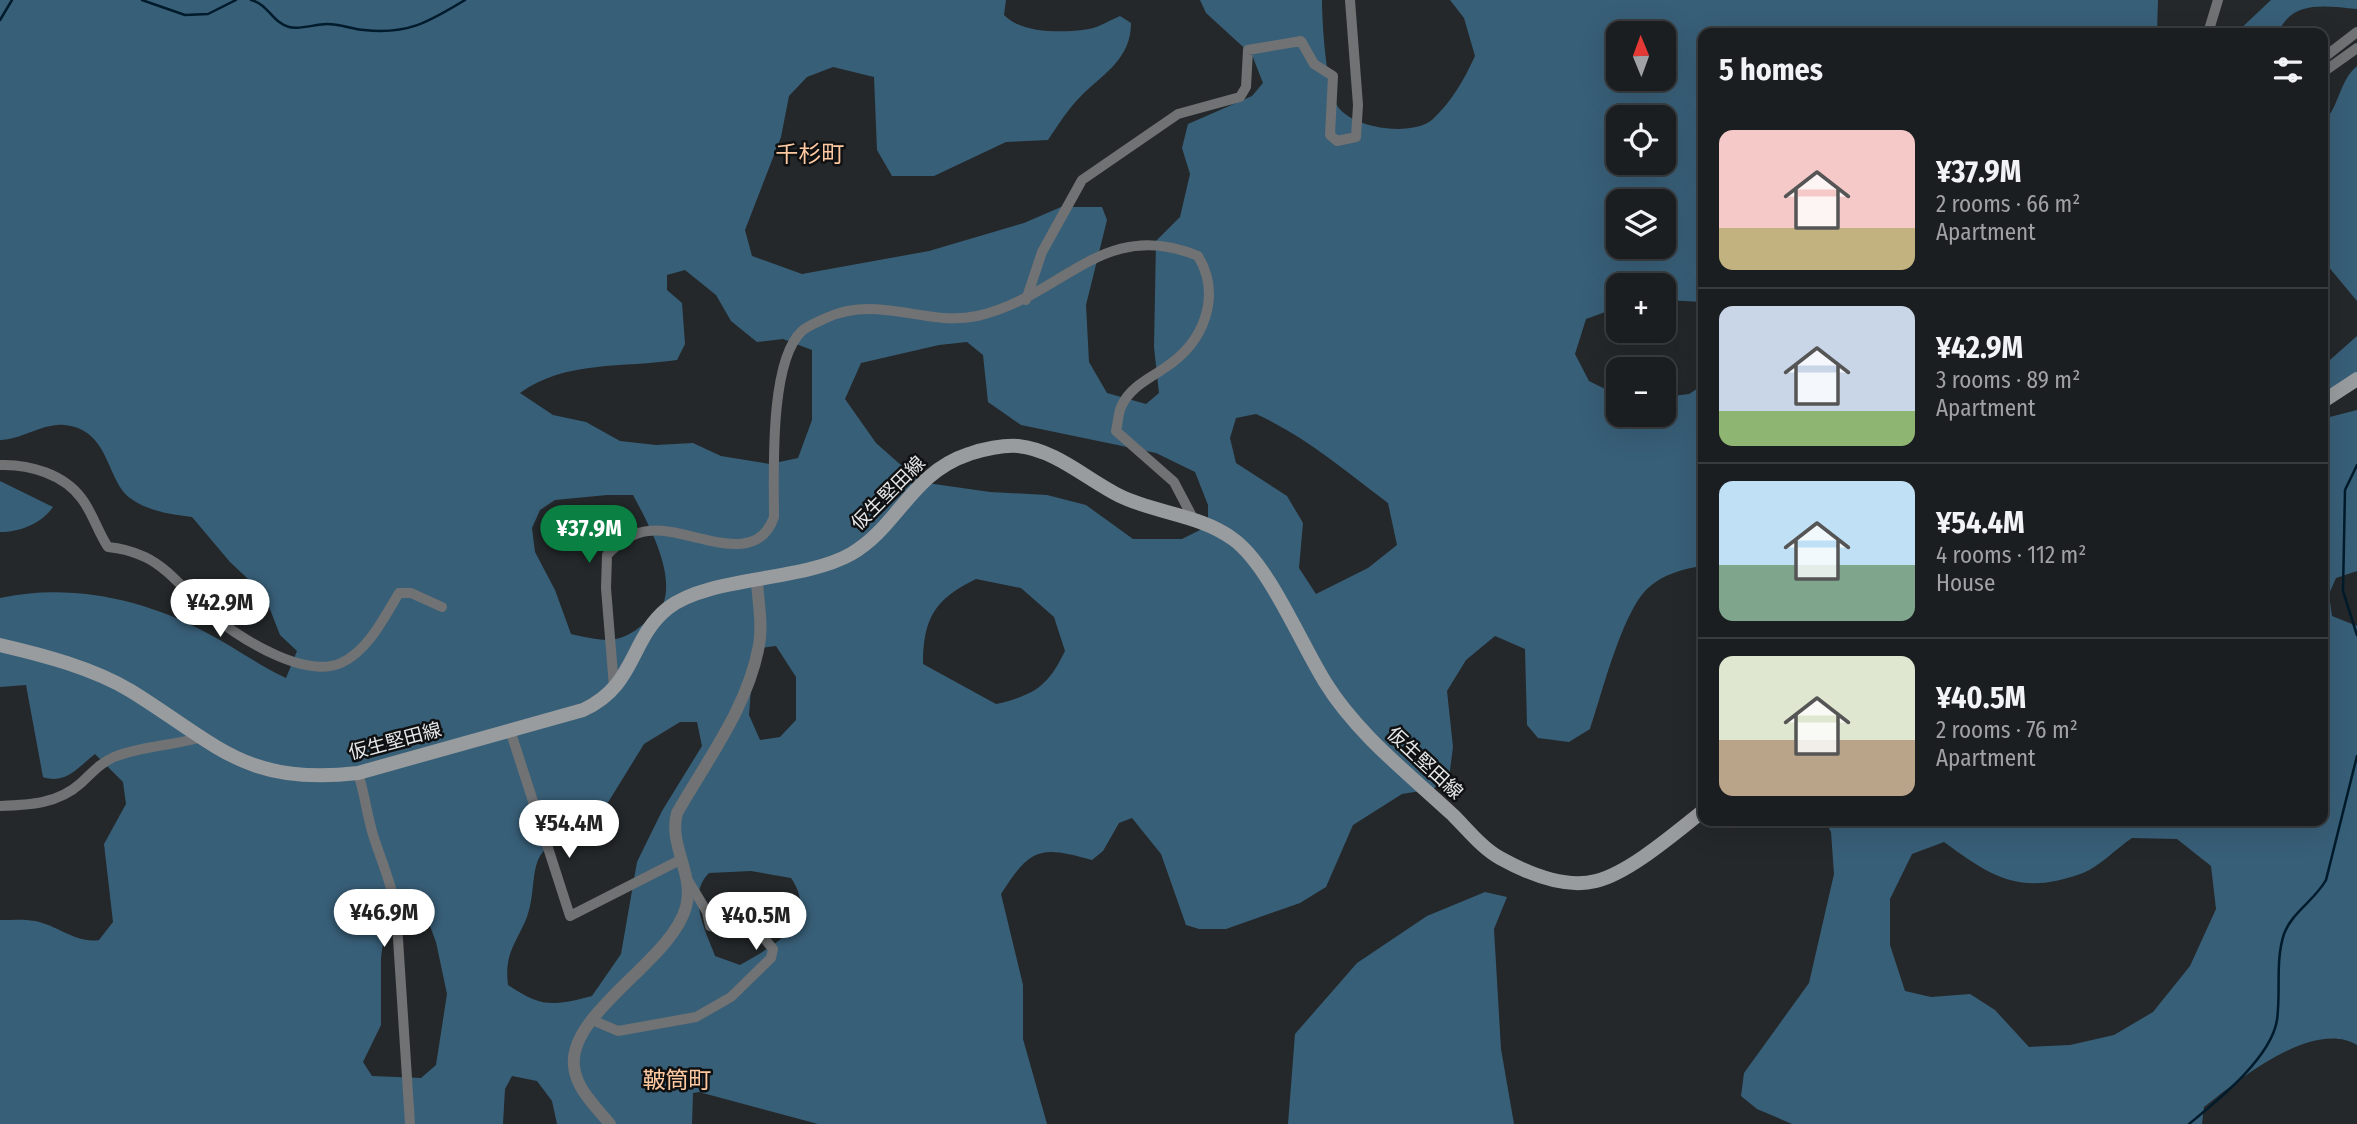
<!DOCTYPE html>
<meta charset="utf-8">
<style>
body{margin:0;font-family:"Fira Sans Condensed","Noto Sans JP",sans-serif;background:#242729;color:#f1f3f6;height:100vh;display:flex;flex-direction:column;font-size:26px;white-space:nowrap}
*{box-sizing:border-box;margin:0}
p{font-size:23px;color:#a0a2a5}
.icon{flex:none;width:38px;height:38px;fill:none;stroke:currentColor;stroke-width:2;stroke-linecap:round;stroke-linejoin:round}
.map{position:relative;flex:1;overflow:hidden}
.side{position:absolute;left:1698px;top:28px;width:630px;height:798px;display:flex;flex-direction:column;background:#1b1e20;border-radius:14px;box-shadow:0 7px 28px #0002,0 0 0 2px #393c3e}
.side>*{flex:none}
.needle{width:46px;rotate:359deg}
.fabs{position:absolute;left:1606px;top:21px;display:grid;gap:14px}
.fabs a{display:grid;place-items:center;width:70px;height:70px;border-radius:14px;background:#1b1e20;box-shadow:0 7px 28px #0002,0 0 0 2px #393c3e;font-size:35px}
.price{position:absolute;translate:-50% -60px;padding:0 16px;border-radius:24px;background:#fff;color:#222;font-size:23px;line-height:46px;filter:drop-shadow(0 2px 4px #0008)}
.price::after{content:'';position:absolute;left:50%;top:42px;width:21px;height:16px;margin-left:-10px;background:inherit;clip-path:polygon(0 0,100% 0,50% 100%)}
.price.on{background:#0b8043;color:#fff}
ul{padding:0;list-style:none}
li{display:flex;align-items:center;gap:21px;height:175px;padding:0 21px}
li+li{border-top:2px solid #393c3e}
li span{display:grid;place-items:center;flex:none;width:196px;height:140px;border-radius:14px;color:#555}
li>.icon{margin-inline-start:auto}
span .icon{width:84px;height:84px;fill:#fffc;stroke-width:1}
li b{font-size:30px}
h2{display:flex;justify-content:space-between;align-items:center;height:84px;padding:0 21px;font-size:30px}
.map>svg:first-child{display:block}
</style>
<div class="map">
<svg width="2357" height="1124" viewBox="0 0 2357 1124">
<rect width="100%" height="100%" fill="#24282a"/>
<!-- forest -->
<path fill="#385f78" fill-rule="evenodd" d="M0 0H1006L1004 15C1022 34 1064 33 1089 29 1100 27 1110 20 1120 16L1131 23C1131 59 1104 73 1081 96 1068 109 1058 125 1048 140L1006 142 934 176H892L877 150 874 77 833 67 807 77 789 96 781 137 745 230 752 256 802 274 929 251 1024 223 1061 207H1102L1107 220 1086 305 1089 362 1107 393 1146 404 1159 393 1154 347 1156 241 1180 217 1190 174 1182 148 1188 124 1252 96 1263 83 1252 55 1206 13 1200 0H1322C1322 22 1326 90 1338 107 1354 129 1413 137 1433 119 1452 101 1464 80 1475 56L1464 18 1450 0H2158L2157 33H1703V302L1664 300V285H1619V307L1586 319 1575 354 1589 381 1619 396V415H1664V397L1689 394 1703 385V566C1684 568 1662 575 1648 588 1622 612 1602 694 1590 729L1569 742 1538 738 1527 725 1525 649 1495 636 1466 660 1447 691 1453 747 1449 778 1433 789 1402 794 1353 825 1326 887 1300 903 1226 929H1199L1186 925 1161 854 1132 818 1119 823 1103 851 1092 860C1040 845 1030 848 1001 894L1023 985V1039L1047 1124H818L699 1092 693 1093 692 1124H557L552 1101 537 1081 512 1076 505 1089 503 1124H0V920C11 920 24 919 35 921 57 925 77 944 99 940L113 922 104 844 126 804 123 782 95 754C78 767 66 785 43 777L26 685 0 687V598C70 583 144 599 207 633 234 647 258 665 286 678L297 651 280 635 264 594 230 562 192 517C171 514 149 512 130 498 106 480 110 429 64 425 43 423 21 440 0 440ZM1619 33H1664V79H1619ZM1619 117H1664V163H1619ZM1619 201H1664V247H1619ZM685 270 716 295 731 321 757 342 783 339 812 350V420L798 458 770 464 721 456 693 443 656 445 620 441 586 422 553 415 520 393C565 360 624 368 677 360L685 344 682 303 667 290V275ZM967 342 983 355 988 402 1021 425 1156 453 1195 472 1208 505V526L1182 539H1133L1086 505 1047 495 990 492 920 482 876 443 845 399 861 363 939 345ZM1256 414C1305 436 1345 471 1388 503L1397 545 1368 568 1316 594 1299 568 1303 523 1287 496 1236 463 1230 438 1236 418ZM607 495H633C648 523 677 575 662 607 659 612 651 617 646 622 619 646 603 641 571 634L555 590 535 552 532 528 540 510 555 500ZM976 579 1021 588 1054 617 1065 651C1048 686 1035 695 996 704L923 664C923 618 935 599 976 579ZM776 646 796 677V720L780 737 760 740 749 715 753 662 760 648ZM680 722H697L702 746 662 811 637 862 621 954 592 996C553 1006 542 1008 508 985 504 953 516 944 527 917 540 883 522 840 577 840L604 809 644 744ZM751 871 791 878C821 922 773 946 740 965L715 956C706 931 686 896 709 873ZM405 913H425L436 942 447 994 436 1065 421 1078 372 1076 363 1062 381 1025V958L385 927Z
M2271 0H2357V9C2324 6 2292 0 2278 33H2236Z
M2357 66V301L2322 259V123C2339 110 2338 82 2357 66Z
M2357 336V384L2322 399V367Z
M2357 410V571L2336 578 2329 594 2332 616 2357 626V1045C2313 1018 2237 1081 2204 1107L2202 1124H1792L1757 1109 1741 1096 1744 1073 1809 983 1834 874 1831 832 1825 821H2322V419ZM2132 838 2177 839 2211 866 2216 909 2190 966 2153 1012 2114 1035 2070 1045 2029 1047 1995 1010 1970 994 1931 997 1905 991 1890 945V899L1912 854 1944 842C1993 878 2021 896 2083 873 2100 866 2117 848 2132 838Z
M0 481 53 507C41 524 20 532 0 532Z
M1485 892 1507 897 1494 929 1501 1049 1514 1124H1288L1295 1034 1357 963 1427 916Z"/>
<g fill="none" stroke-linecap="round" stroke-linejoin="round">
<!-- stream -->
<path stroke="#001b2b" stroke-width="2.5" d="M142 0 185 15 208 14 236 0
M251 0C268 4 273 23 289 27 301 30 315 24 327 24 340 24 352 29 364 30 407 35 429 22 465 0
M0 20 12 0
M2357 465 2345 490 2343 591 2357 635
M2189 1124C2218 1100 2271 1058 2277 1020 2281 992 2275 961 2284 934 2292 912 2315 900 2326 880L2357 756"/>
<!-- minor -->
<path stroke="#707273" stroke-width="10" d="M2208 33 2218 0
M2322 59 2357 32
M2322 73 2357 48
M1026 300 1042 252 1082 180 1178 114 1240 97 1246 87 1248 50 1301 41 1314 64 1333 76 1330 135 1337 141 1356 137 1358 105 1350 0
M0 465C29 464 64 474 82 499 93 514 98 532 108 547 120 548 134 552 145 557 171 569 191 599 214 617 242 639 304 679 341 663 368 651 385 616 399 593H411L442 607
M614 687 606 588 607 555C618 543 631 533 648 531 687 525 755 572 774 517 774 473 769 361 802 331 809 325 818 322 826 318 878 294 926 327 977 316 1063 297 1103 216 1198 256 1222 296 1204 342 1166 367 1151 378 1131 386 1122 405 1118 412 1118 423 1116 431L1174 482 1195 522
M510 730 570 916 682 859
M358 773C365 794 367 817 374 838 382 862 391 883 396 908L410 1124
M0 806C29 805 58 804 81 783 92 773 100 763 114 757 141 746 170 746 198 738
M592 1020 618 1031 696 1017 731 997 771 958 773 949 763 937 752 933 710 926 707 912 689 882"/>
<!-- tertiary -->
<path stroke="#707273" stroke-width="12" d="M610 1124C596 1107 576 1089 574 1066 568 1013 672 960 686 907 695 874 668 845 677 813 707 760 748 707 759 645 763 625 758 602 757 581"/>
<!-- secondary -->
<path stroke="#999c9e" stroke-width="14" d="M2322 402 2357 379
M0 645C43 655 93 668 131 691 218 745 246 786 358 773L583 710C637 685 629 639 668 608 709 576 801 582 851 554 898 527 911 473 969 454 983 449 1003 445 1018 446 1056 450 1086 479 1120 496 1155 513 1201 515 1233 539 1269 565 1300 642 1325 682 1357 734 1409 774 1453 815 1467 829 1483 849 1500 858 1527 873 1565 889 1596 881 1629 873 1675 833 1703 811"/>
</g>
<g text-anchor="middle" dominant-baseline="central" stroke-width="5" stroke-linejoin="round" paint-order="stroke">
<!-- street labels -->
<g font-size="19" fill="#e5e8e9" stroke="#0f1011">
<text transform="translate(888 493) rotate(-45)">仮生堅田線</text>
<text transform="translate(395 741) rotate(-15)">仮生堅田線</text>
<text transform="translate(1425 763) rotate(43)">仮生堅田線</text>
</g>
<!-- quarter labels -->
<g font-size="23" fill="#fec9a1" stroke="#0f1011">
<text x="810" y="154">千杉町</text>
<text x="677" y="1080">鞁筒町</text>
</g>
</g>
</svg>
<div class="fabs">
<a><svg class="needle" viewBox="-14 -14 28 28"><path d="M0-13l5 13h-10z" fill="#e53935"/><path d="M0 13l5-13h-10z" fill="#a0a2a5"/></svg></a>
<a><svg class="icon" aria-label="locate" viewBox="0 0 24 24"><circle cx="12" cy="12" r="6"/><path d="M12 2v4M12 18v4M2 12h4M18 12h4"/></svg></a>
<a><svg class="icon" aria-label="layers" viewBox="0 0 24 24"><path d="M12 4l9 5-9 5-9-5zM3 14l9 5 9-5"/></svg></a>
<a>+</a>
<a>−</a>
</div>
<b class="price on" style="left:589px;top:565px">¥37.9M</b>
<b class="price" style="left:220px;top:639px">¥42.9M</b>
<b class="price" style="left:569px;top:860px">¥54.4M</b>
<b class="price" style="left:384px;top:949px">¥46.9M</b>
<b class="price" style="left:756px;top:952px">¥40.5M</b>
<section class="side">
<h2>5 homes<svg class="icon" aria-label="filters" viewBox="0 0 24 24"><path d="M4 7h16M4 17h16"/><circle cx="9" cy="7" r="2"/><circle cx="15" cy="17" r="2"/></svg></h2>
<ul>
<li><span style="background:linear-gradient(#f6c9c9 70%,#c2b280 0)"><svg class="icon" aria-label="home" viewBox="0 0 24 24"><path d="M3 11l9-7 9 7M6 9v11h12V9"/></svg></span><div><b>¥37.9M</b><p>2 rooms · 66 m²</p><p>Apartment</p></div></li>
<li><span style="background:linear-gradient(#c9d6e8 75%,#8fb573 0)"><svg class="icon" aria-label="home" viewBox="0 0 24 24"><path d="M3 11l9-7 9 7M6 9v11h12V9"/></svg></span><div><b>¥42.9M</b><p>3 rooms · 89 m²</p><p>Apartment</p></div></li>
<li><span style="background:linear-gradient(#bfe0f5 60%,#7fa58c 0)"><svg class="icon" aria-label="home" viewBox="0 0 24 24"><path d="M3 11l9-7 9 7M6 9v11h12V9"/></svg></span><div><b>¥54.4M</b><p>4 rooms · 112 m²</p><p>House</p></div></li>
<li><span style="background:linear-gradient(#dfe7d0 60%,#b9a48a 0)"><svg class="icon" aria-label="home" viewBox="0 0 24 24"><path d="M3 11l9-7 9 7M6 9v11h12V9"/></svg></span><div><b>¥40.5M</b><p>2 rooms · 76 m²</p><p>Apartment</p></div></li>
</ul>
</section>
</div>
